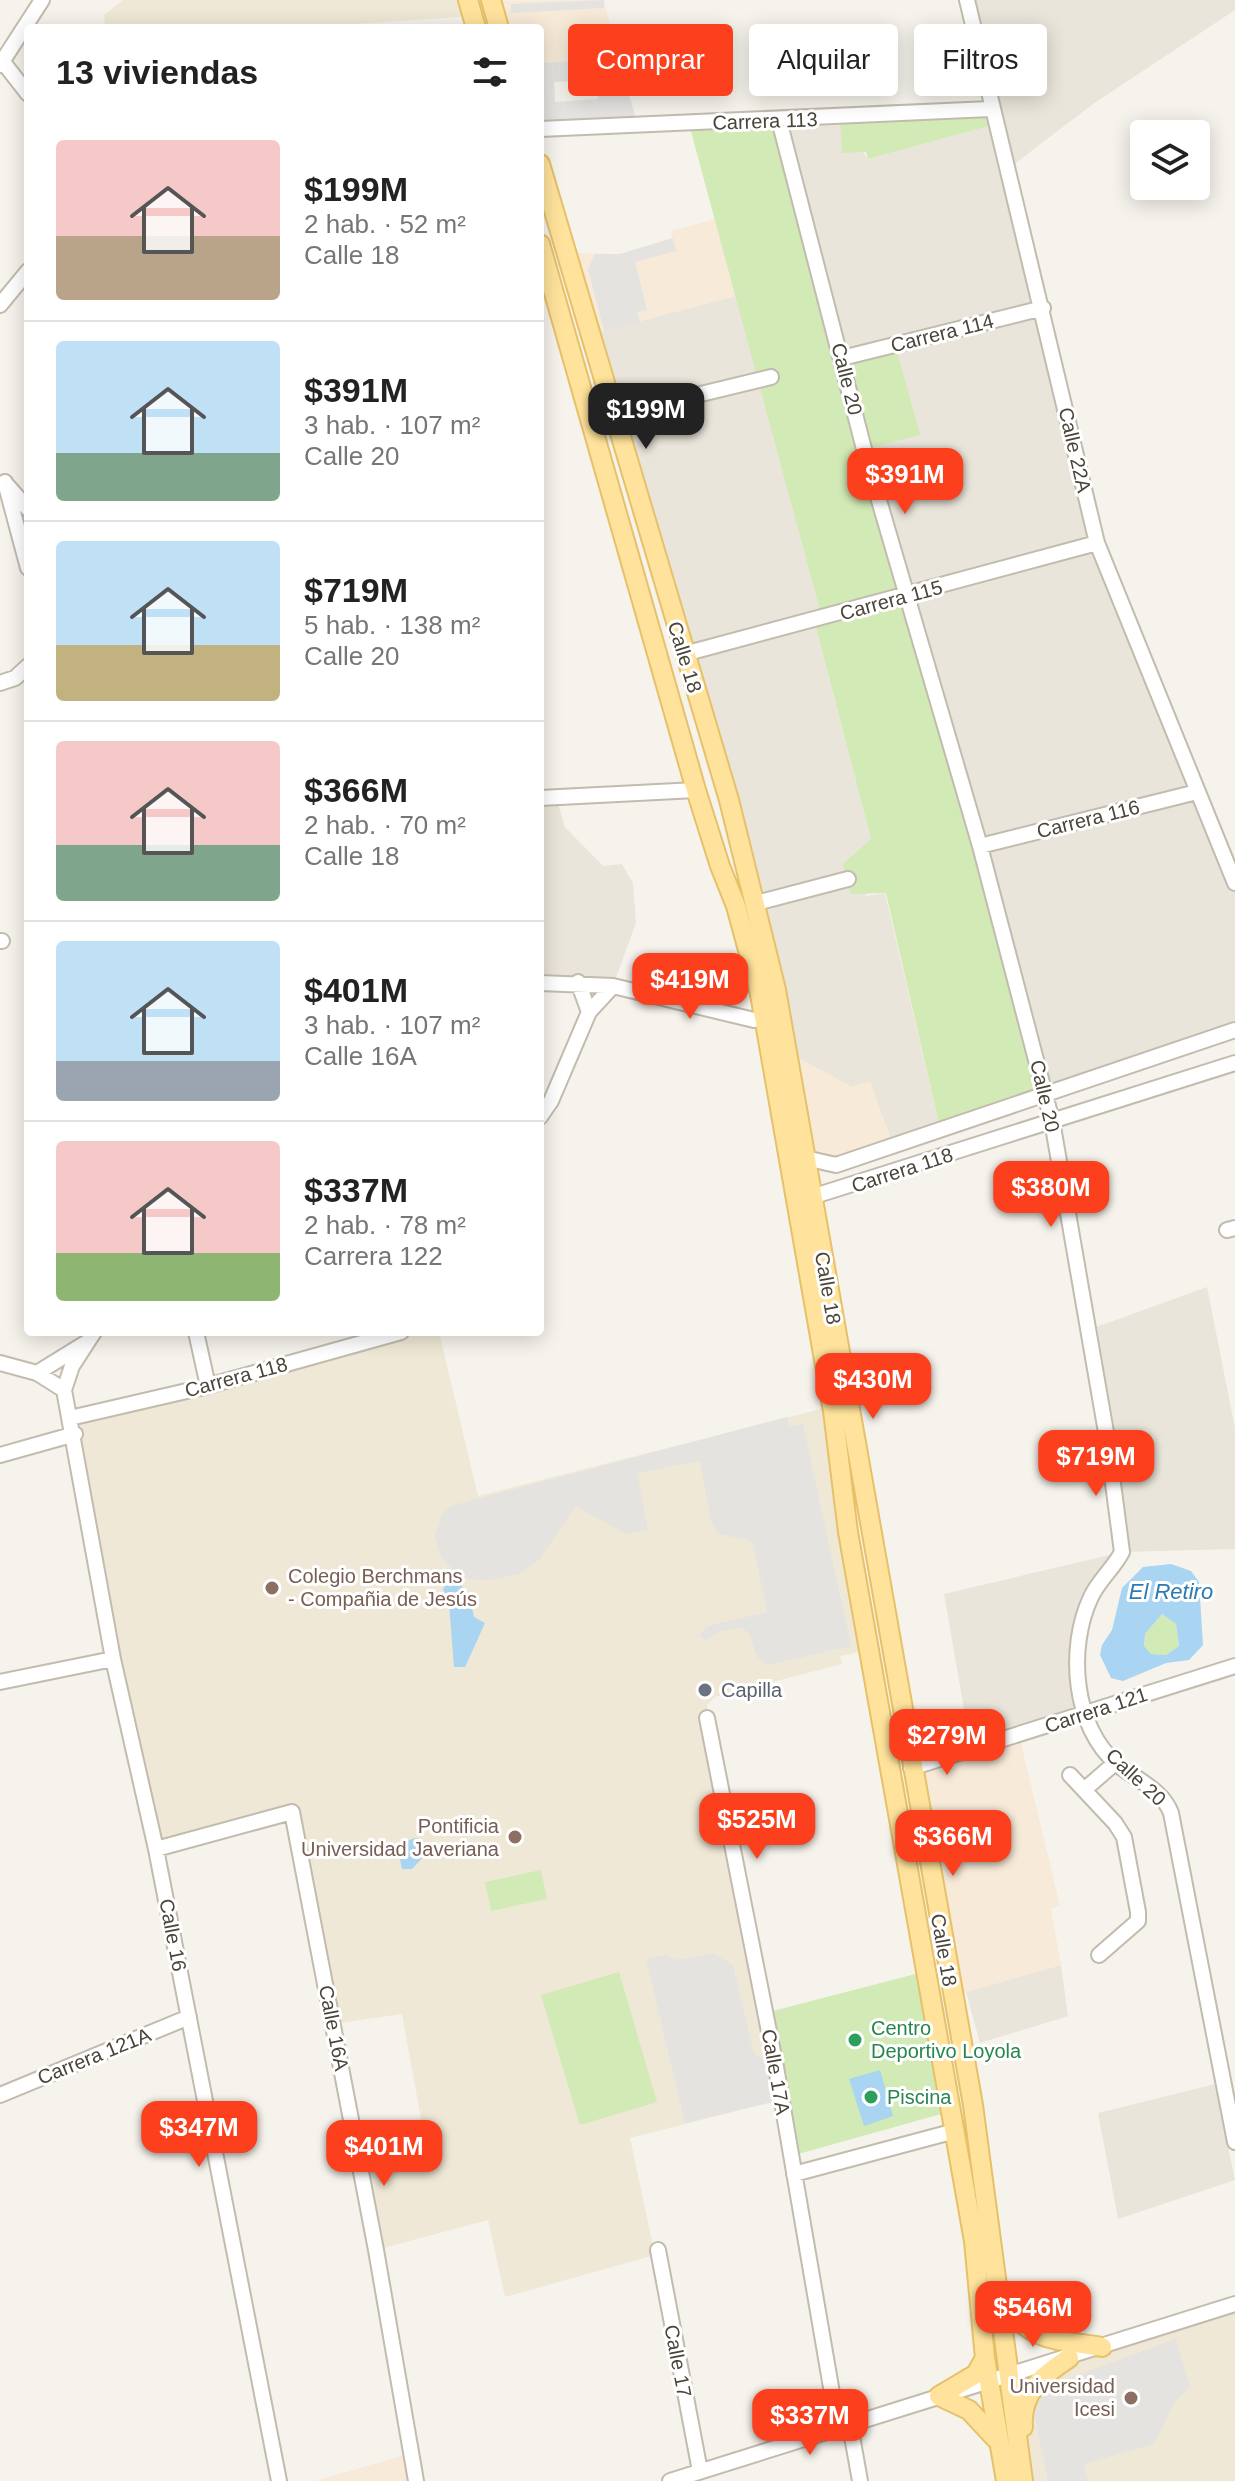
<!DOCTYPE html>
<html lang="es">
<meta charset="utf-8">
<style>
body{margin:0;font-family:Arial,sans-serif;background:#f6f6f6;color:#222;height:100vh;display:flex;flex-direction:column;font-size:30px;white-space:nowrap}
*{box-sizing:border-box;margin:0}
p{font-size:26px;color:#767676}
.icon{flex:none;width:44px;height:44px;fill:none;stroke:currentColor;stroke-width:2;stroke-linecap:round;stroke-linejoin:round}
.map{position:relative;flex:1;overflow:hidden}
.side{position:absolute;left:24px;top:24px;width:520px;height:1312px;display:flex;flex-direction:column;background:#fff;border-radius:8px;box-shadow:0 4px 20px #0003}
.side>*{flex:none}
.guide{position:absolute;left:568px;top:24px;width:546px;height:72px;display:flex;gap:16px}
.fabs{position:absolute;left:1130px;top:120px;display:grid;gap:16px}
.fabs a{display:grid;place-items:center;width:80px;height:80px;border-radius:8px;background:#fff;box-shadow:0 4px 20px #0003;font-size:40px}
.price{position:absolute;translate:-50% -68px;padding:0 18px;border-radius:16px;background:#fc3f1d;color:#fff;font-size:26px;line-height:52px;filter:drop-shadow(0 2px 4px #0008)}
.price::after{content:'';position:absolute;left:50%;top:48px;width:24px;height:18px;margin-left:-12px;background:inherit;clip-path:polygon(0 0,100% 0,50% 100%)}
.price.on{background:#222;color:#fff}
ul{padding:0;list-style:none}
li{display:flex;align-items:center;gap:24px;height:200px;padding:0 32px}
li+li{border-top:2px solid #e0e0e0}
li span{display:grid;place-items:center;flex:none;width:224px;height:160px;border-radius:8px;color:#555}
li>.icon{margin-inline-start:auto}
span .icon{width:96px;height:96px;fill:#fffc;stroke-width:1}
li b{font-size:34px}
h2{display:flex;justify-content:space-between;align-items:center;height:96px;padding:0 32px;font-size:34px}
.chip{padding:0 28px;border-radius:8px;background:#fff;box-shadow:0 4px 20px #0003;font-size:28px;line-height:72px}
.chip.on{background:#fc3f1d;color:#fff}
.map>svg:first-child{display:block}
</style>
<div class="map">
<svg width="1235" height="2481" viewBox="0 0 1235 2481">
<rect width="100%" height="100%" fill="#f6f3ec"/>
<!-- residential -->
<path fill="#eae5da" d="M967 0H1235V10L1093 104 1009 168 1097 543 1235 883V1030L1045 1094 779 120 840 118 868 159 995 124Z
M736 296 822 618 814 621 871 839 866 896 885 893 940 1128 893 1145 852 1087 785 1051 776 990 590 334Z
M556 797 565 827 603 866 622 864 633 883 636 923 613 986 540 983V798Z
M1207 1287 1235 1428V1549L1122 1552 1083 1619 1085 1714 971 1749 944 1594 1122 1552 1088 1330Z
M1061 1965 1068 2016 980 2043 966 1992Z
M1215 2084 1235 2180 1118 2219 1098 2113Z"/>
<!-- commercial -->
<path fill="#f7ead8" d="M604 0 618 58 540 63V28H499L491 1Z
M715 219 736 296 590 334 566 253 620 254 672 238 671 231Z
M785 1051 852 1087 870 1081 893 1145 836 1165 814 1160Z
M1019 1735 1060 1906 1051 1909 1061 1965 953 1996 911 1768Z
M411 2453 416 2481H316Z"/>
<!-- education -->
<path fill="#efe8d6" d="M123 0H468L473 16 297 28H105L104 15Z
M401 1332H439L478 1496 825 1408 870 1650 840 1656 842 1664 715 1697 707 1705V1718L765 2013 952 2111 883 2129 780 2100 630 2138 655 2255 505 2297 488 2220 376 2250 354 2133 421 2119 402 2014 333 2024 292 1812 156 1849 70 1418Z
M1235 2304V2481H1029L1023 2405 1069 2358Z"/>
<!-- green -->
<path fill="#d2eab5" d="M990 109 996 124 868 159 866 152 842 153 840 118Z
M779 120 842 357 895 344 920 435 865 449 1045 1094 940 1128 886 893 851 894 843 864 871 839 814 620 822 618 689 124Z
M1162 1614 1176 1624 1179 1646 1166 1655 1151 1654 1144 1646 1145 1634Z
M541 1870 547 1899 491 1911 485 1882Z
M927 1971 952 2111 791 2156 765 2013Z
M619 1972 657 2102 580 2125 541 1995Z"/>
<!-- parking -->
<path fill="#e5e3e0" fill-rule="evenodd" d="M604 0V8L511 13V4Z
M618 58 638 125 540 129V63ZM597 80 598 99 555 102 554 82Z
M673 238 676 251 635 262 647 310 637 312 640 322 604 331 588 269 595 254H620Z
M787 1417 790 1427 803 1424 851 1646 768 1665 757 1657 749 1633 741 1628 720 1631 705 1641 699 1635 708 1626 767 1612 753 1544 748 1540 718 1534 711 1522 700 1461 637 1473 648 1530 626 1534 576 1506 539 1560 519 1574 490 1580 467 1579 452 1569 440 1555 435 1537 441 1516 451 1506Z
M713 1953 733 1965 754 2054 776 2067 781 2100 685 2123 646 1959 666 1955 677 1960Z
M416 2121V2169L370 2180 361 2132Z
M1176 2339 1190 2387 1174 2403 1154 2444 1084 2464 1088 2481H1048L1033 2409 1044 2393 1078 2375Z"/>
<!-- water -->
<path fill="#a9d4f2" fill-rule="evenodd" d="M1171 1564 1191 1571 1199 1582 1203 1645 1189 1660 1166 1663 1123 1681 1111 1678 1100 1655 1102 1645 1112 1630 1122 1588 1143 1567ZM1162 1614 1176 1624 1179 1646 1166 1655 1151 1654 1144 1646 1145 1634Z
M450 1579H460C463 1595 471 1598 474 1617L485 1623 465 1667H454L449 1603 443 1589Z
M415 1838 424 1840 427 1853 412 1869H402L398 1849 404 1842Z
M880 2070 893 2116 864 2126 849 2079Z"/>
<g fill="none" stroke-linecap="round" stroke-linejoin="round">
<defs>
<path id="minor" d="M967 0 1097 543 1235 883
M3 62 28 94
M0 65 42 0
M779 120 864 449 980 846 1052 1121 1107 1438 1122 1552C1113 1569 1099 1580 1091 1597 1067 1647 1073 1727 1117 1764 1136 1780 1162 1789 1171 1813L1235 2142
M540 129 990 109
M0 305 28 271
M842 358 1043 308
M614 415 771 377
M5 482 28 568
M7 485 28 509
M684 654 1097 543
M0 683 15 678 28 666
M540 798 696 790
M980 846 1197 792
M756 903 848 879
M0 941H2
M578 982 589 1012
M540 983 613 986 754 1020 771 1016
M540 1117 551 1101 589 1012 613 986
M814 1160 836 1165 1235 1030
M805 1199 1235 1063
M1227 1230 1235 1228
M196 1332 208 1386
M0 1363 37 1373 64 1390
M37 1373 84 1344
M64 1390 113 1659 156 1849 279 2481
M64 1390 72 1366 94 1332
M70 1418 204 1387 401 1332
M0 1455 75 1434
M0 1682 113 1659
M707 1718 776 2067 838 2428
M911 1768 1235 1666
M1070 1775 1115 1823 1124 1837 1138 1912V1921L1099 1955
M1084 1790 1115 1763
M156 1849 292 1812 376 2250 416 2481
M0 2095 189 2017
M794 2174 955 2131
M658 2250 700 2471
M850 2425 860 2481
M670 2481 1235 2304"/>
<path id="major" d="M468 0 476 28
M491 0 499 28
M540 164 729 800 776 990 973 2105 1023 2481
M540 244 696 790 720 866 736 906 760 994 833 1411 848 1532 974 2241 985 2358 1006 2481
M1003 2299C1028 2343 1056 2339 1102 2347
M939 2396 969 2410 996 2439
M939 2396 976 2374 985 2358
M1023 2427C1020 2393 1043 2375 1069 2358"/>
</defs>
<!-- minor casing -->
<use href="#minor" stroke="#c2bbae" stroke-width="18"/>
<!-- major casing -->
<use href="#major" stroke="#e6c16a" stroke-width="22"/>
<!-- minor -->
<use href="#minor" stroke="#fff" stroke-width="14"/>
<!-- major -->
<use href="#major" stroke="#ffe39c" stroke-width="18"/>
</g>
<!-- markers -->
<g fill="#8d6e63" stroke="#fff" stroke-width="3">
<circle cx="272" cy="1588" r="8"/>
<circle cx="515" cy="1837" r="8"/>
<circle cx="1131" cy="2398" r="8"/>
</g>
<circle fill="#6b7280" stroke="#fff" stroke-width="3" cx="705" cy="1690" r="8"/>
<g fill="#2e9e5b" stroke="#fff" stroke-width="3">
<circle cx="855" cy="2040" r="8"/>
<circle cx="871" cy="2097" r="8"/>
</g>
<g text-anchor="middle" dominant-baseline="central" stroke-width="6" stroke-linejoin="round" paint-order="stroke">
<!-- street labels -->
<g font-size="20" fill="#4b4439" stroke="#fff">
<text transform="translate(765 121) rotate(-2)">Carrera 113</text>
<text transform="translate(942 333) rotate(-14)">Carrera 114</text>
<text transform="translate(847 379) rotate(76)">Calle 20</text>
<text transform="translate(1075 450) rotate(77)">Calle 22A</text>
<text transform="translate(891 600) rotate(-15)">Carrera 115</text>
<text transform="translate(685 657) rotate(73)">Calle 18</text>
<text transform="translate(1088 819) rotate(-14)">Carrera 116</text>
<text transform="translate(1045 1096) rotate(77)">Calle 20</text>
<text transform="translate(902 1170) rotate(-18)">Carrera 118</text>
<text transform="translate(828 1288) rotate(80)">Calle 18</text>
<text transform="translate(236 1377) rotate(-15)">Carrera 118</text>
<text transform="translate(1096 1710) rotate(-18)">Carrera 121</text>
<text transform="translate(1136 1777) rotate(43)">Calle 20</text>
<text transform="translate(173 1935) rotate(79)">Calle 16</text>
<text transform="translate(944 1950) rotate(80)">Calle 18</text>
<text transform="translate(334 2028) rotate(79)">Calle 16A</text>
<text transform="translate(94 2056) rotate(-22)">Carrera 121A</text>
<text transform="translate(776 2072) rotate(80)">Calle 17A</text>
<text transform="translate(678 2361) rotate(79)">Calle 17</text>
</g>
<!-- education labels -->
<g font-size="20" fill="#785e54" stroke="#fff" text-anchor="end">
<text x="288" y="1576" text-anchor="start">Colegio Berchmans<tspan x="288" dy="23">- Compañia de Jesús</tspan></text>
<text x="499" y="1826">Pontificia<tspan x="499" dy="23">Universidad Javeriana</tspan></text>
<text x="1115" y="2386">Universidad<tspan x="1115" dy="23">Icesi</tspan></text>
</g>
<!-- worship labels -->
<g font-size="20" fill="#5b616d" stroke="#fff" text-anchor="start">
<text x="721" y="1690">Capilla</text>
</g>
<!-- leisure labels -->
<g font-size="20" fill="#27864d" stroke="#fff" text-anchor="start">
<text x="871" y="2028">Centro<tspan x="871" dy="23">Deportivo Loyola</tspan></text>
<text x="887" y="2097">Piscina</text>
</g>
<!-- water labels -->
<g font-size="22" font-style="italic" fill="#2e7ab2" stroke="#fff">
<text x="1171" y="1591">El Retiro</text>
</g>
</g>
</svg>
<div class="fabs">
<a><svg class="icon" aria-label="layers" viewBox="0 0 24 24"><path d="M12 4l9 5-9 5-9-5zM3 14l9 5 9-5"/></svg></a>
</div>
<b class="price on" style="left:646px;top:451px">$199M</b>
<b class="price" style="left:905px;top:516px">$391M</b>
<b class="price" style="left:690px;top:1021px">$419M</b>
<b class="price" style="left:1051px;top:1229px">$380M</b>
<b class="price" style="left:873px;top:1421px">$430M</b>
<b class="price" style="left:1096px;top:1498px">$719M</b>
<b class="price" style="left:947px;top:1777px">$279M</b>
<b class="price" style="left:757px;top:1861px">$525M</b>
<b class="price" style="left:953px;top:1878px">$366M</b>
<b class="price" style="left:199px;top:2169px">$347M</b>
<b class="price" style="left:384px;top:2188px">$401M</b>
<b class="price" style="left:1033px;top:2349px">$546M</b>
<b class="price" style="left:810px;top:2457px">$337M</b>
<div class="guide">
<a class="chip on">Comprar</a>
<a class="chip">Alquilar</a>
<a class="chip">Filtros</a>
</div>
<section class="side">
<h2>13 viviendas<svg class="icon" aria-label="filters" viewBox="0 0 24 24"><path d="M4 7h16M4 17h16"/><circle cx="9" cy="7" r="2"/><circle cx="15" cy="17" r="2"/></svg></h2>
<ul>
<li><span style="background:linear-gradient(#f6c9c9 60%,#b9a48a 0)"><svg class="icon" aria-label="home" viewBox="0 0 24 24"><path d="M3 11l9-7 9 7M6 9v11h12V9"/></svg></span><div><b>$199M</b><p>2 hab. · 52 m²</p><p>Calle 18</p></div></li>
<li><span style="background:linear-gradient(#bfe0f5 70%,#7fa58c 0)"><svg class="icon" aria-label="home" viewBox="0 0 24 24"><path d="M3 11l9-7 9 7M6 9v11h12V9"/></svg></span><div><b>$391M</b><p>3 hab. · 107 m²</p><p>Calle 20</p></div></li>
<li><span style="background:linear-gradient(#bfe0f5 65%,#c2b280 0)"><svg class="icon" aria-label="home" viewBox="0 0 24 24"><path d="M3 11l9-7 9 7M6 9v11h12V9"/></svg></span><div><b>$719M</b><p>5 hab. · 138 m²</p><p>Calle 20</p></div></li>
<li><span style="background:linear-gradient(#f6c9c9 65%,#7fa58c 0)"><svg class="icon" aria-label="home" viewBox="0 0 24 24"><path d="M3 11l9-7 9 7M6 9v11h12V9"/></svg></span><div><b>$366M</b><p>2 hab. · 70 m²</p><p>Calle 18</p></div></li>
<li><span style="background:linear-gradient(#bfe0f5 75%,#9aa5b1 0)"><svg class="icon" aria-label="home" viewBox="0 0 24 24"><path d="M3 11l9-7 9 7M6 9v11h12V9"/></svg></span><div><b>$401M</b><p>3 hab. · 107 m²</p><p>Calle 16A</p></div></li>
<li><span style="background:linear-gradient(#f6c9c9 70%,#8fb573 0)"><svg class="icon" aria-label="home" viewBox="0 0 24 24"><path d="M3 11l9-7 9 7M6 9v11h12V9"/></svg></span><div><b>$337M</b><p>2 hab. · 78 m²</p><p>Carrera 122</p></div></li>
</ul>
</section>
</div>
